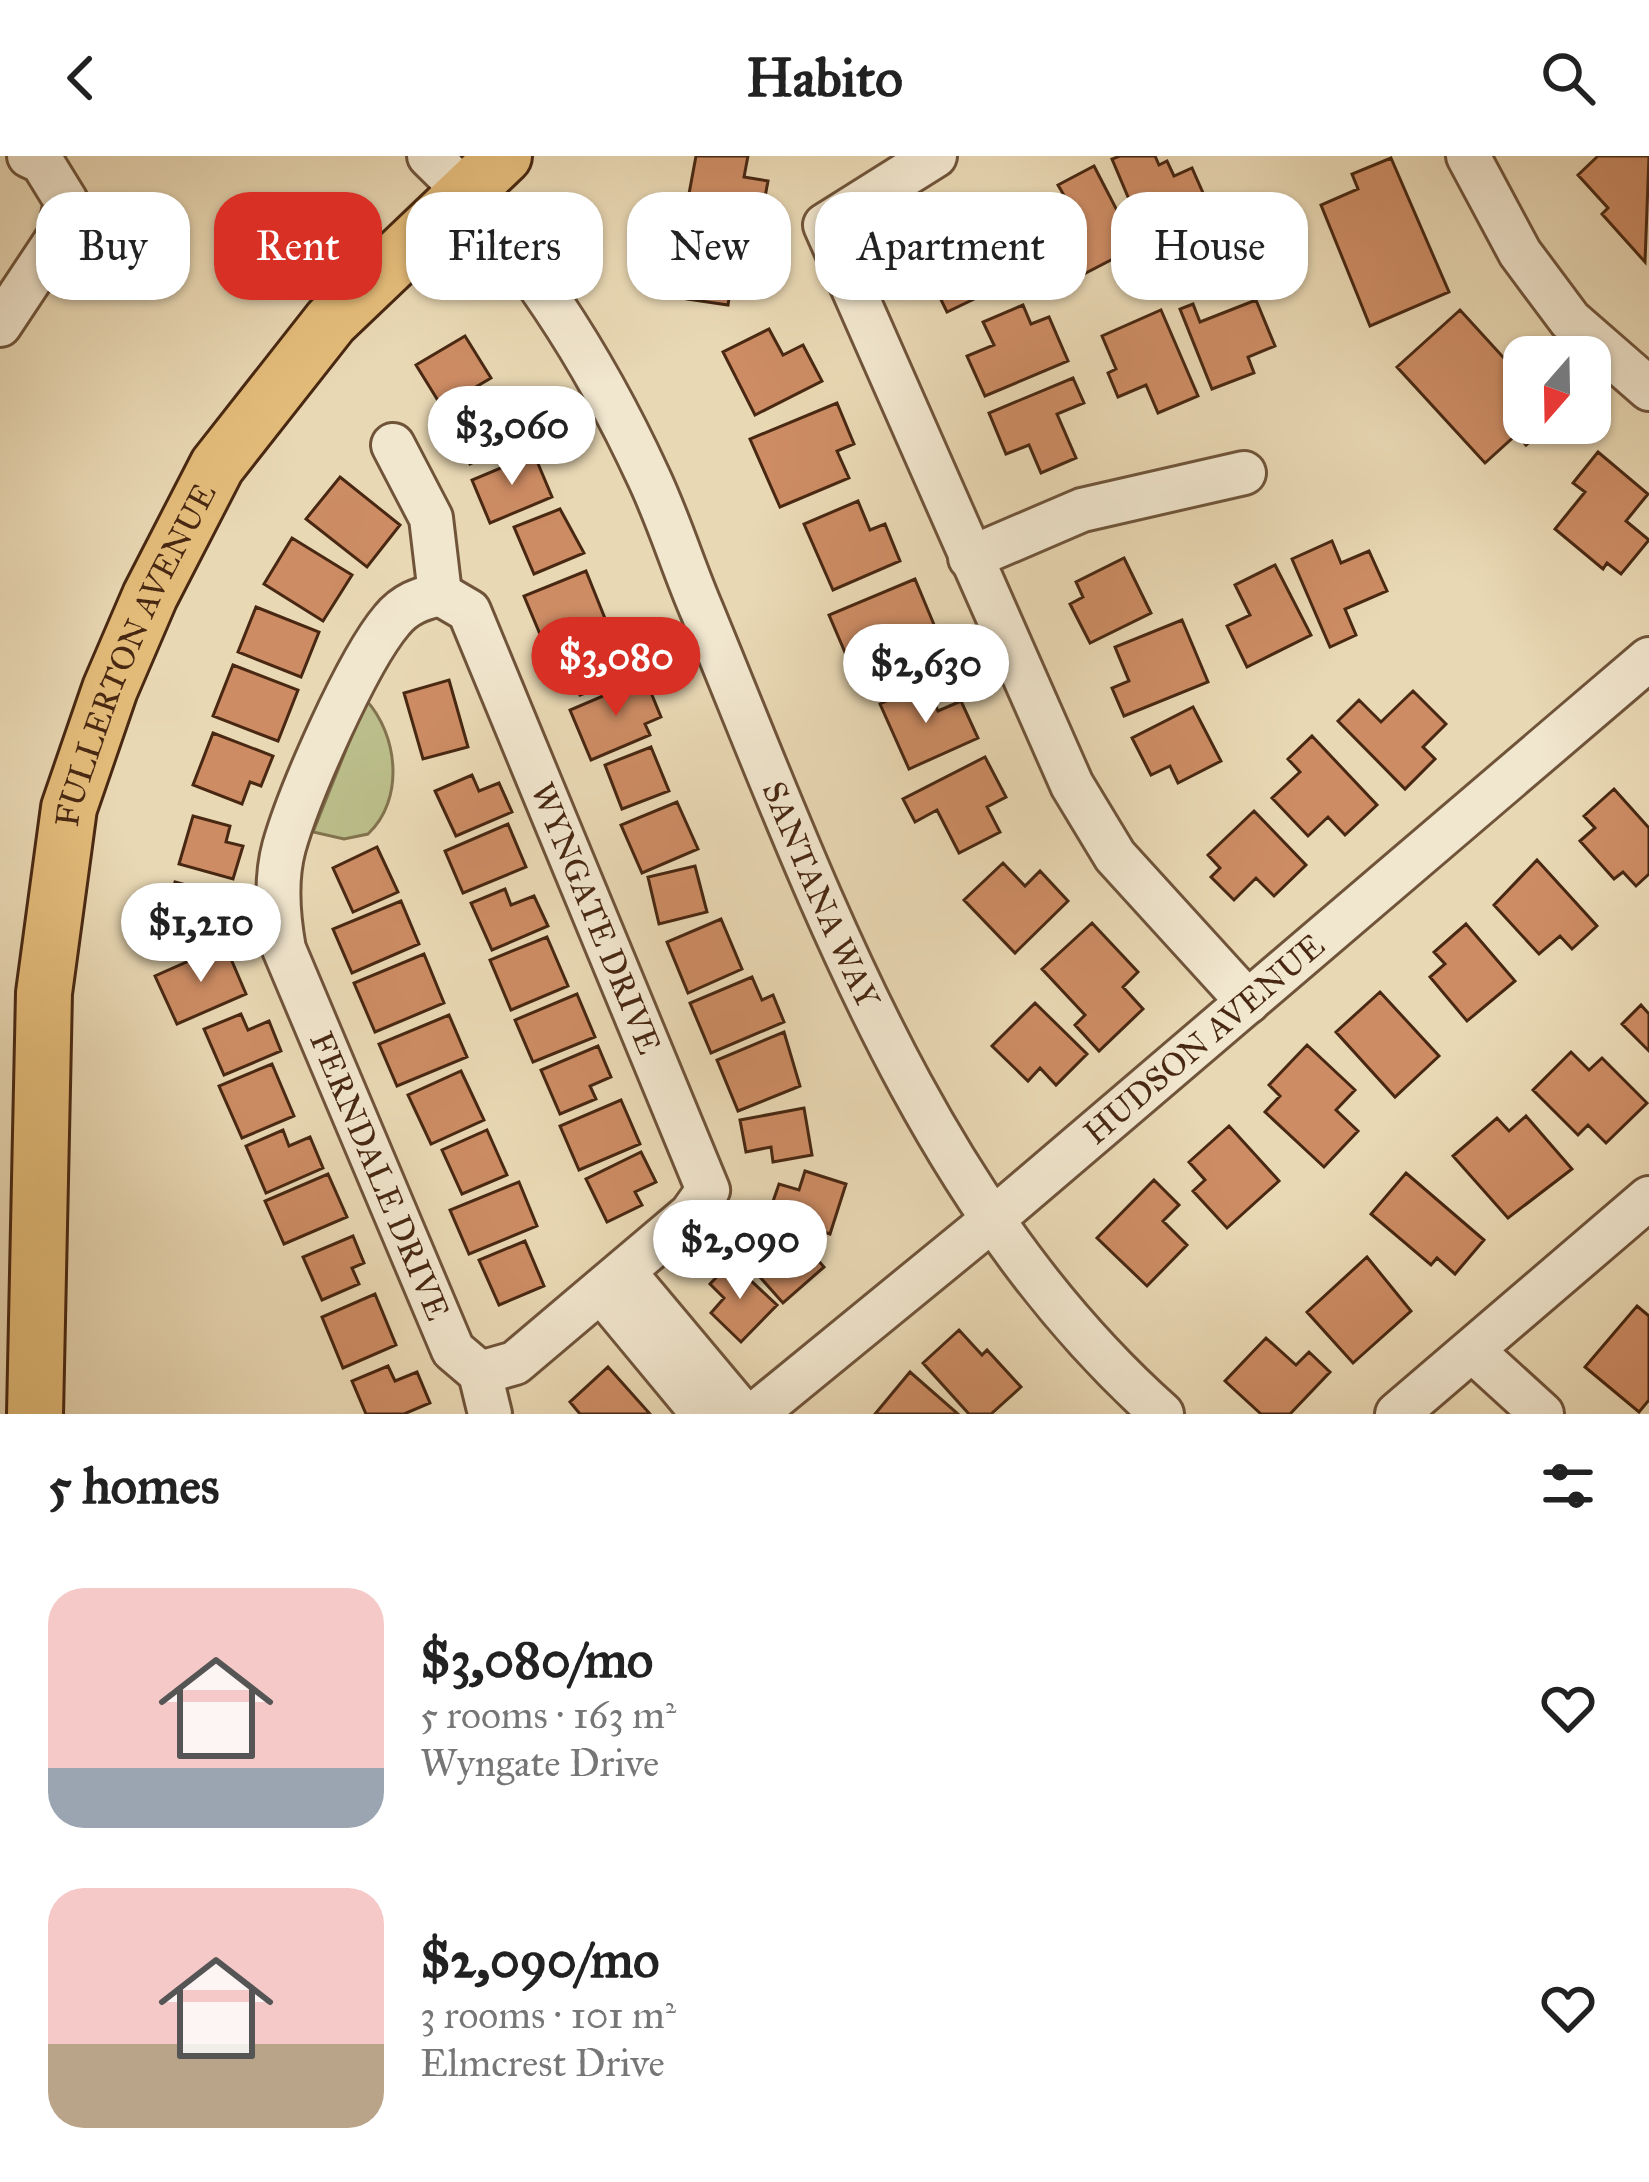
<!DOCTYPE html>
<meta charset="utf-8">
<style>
body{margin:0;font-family:"IM FELL Great Primer",serif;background:#f6f6f6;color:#222;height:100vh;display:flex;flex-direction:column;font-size:45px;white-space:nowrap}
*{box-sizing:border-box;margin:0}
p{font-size:39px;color:#767676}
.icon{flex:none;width:66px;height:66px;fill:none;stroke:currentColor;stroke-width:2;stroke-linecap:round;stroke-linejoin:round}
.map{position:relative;height:1258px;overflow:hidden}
.panel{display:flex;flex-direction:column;background:#fff;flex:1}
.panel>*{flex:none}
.hud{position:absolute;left:36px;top:36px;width:1578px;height:108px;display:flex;gap:24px}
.needle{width:78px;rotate:200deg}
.buttons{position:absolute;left:1503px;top:180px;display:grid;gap:24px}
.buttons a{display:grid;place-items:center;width:108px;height:108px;border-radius:24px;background:#fff;box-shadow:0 3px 9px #0004;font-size:60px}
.price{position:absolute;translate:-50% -102px;padding:0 27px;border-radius:42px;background:#fff;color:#222;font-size:39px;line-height:78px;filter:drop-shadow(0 3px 6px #0008)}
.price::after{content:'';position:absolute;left:50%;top:72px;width:36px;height:27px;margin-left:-18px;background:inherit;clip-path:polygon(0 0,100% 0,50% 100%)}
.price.current{background:#d93025;color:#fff}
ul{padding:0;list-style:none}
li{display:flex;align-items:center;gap:36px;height:300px;padding:0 48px}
li span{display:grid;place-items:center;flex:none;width:336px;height:240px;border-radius:36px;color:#555}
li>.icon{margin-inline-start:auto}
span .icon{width:144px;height:144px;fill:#fffc;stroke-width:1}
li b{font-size:51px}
h2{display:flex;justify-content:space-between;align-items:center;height:144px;padding:0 48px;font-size:51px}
.tag{padding:0 42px;border-radius:36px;background:#fff;box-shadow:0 3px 9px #0004;font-size:42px;line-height:108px}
.tag.current{background:#d93025;color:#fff}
header{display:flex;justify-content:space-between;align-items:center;height:156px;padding:0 48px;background:#fff;font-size:54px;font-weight:800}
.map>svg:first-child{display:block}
</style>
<header><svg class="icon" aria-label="back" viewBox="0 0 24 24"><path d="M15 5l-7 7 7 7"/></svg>Habito<svg class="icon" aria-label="search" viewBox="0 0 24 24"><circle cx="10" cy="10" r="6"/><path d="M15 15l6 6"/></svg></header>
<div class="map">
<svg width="1649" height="1258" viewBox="0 0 1649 1258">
<rect width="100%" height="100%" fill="#e9d8b4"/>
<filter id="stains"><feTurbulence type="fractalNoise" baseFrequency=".00167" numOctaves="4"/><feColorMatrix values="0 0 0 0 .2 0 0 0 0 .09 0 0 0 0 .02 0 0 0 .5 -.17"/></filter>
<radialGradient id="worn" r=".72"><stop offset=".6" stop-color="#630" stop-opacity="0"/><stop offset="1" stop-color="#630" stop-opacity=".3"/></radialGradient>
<!-- green -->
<path fill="#bbbe8a" stroke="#82734e" stroke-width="3" d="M366 544C398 579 405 643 368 678L344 683 313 676Z"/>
<!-- building -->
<path fill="#cd8c64" stroke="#482812" stroke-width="3" d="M696 0H748L744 21 768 25 760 68 686 54Z
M1120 0H1155L1159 9 1167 5 1174 20 1192 12 1207 46 1142 74 1112 3Z
M1598 0H1649L1645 106 1602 58 1608 52 1578 19Z
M1391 2 1449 136 1370 170 1321 49 1358 33 1352 18Z
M1094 10 1136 91 1082 119 1047 50 1065 41 1058 29Z
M984 55 1005 99 1017 93 1028 117 947 156 927 115 944 107 931 80Z
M665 65 755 77 749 119 733 117 728 149 687 143 690 127 657 123Z
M1256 144 1275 190 1248 201 1254 217 1212 233 1180 153 1193 148 1200 166Z
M1023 149 1031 168 1049 161 1068 205 985 240 967 200 994 189 983 166Z
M1161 154 1198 240 1158 257 1146 229 1118 241 1108 217 1116 213 1102 180Z
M1460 154 1524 224V267H1551L1526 289 1517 278 1485 307 1397 211Z
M769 173 783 199 803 189 822 225 755 259 723 196Z
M465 180 491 222 442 251 416 209Z
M1073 222 1084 247 1057 258 1076 302 1041 317 1029 289 1006 298 989 257Z
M497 234 522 281 470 308 461 291 451 296 435 267Z
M837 247 854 288 837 295 849 322 780 351 750 283Z
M1598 296 1648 338 1626 365 1649 384 1621 418 1607 407 1603 413 1555 373 1585 336 1573 327Z
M534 298 552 341 490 367 472 324Z
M340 321 400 369 367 411 306 363Z
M858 345 870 374 885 368 900 405 833 434 804 368Z
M560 353 584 397 534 418 514 371Z
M292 382 352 419 323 465 264 428Z
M1332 385 1341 407 1369 395 1387 435 1345 453 1356 479 1330 491 1292 403Z
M1124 402 1151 457 1090 487 1070 448 1083 441 1076 426Z
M1275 409 1311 479 1247 511 1227 470 1250 459 1235 429Z
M586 415 606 465 545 490 524 440Z
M915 423 935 471 915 478 925 501 882 518 870 491 847 501 829 459Z
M256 451 319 476 301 521 238 496Z
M1182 464 1208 526 1124 560 1112 532 1129 525 1115 491Z
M621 470 631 498 619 502 627 521 580 539 562 492Z
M233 509 298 534 278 585 213 560Z
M645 522 661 561 645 568 650 579 591 604 570 554Z
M449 524 468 591 423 603 404 537Z
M926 527 938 555 961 545 978 582 909 613 880 548Z
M1413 535 1446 568 1423 591 1435 603 1405 633 1338 565 1359 544 1381 566Z
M1193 551 1221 605 1178 627 1170 610 1151 619 1132 582Z
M213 577 273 600 261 630 250 626 242 648 193 629Z
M1312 580 1377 649 1345 679 1328 661 1308 680 1272 642 1300 616 1288 603Z
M651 591 669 635 622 653 605 609Z
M985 601 1006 641 987 651 1000 676 959 697 937 654 915 666 903 643Z
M472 619 479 635 499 627 512 656 456 680 435 635Z
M1614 633 1649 672V718L1636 730 1623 716 1614 723 1580 685 1595 672 1584 660Z
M677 646 698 693 642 717 621 669Z
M1254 655 1306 709 1274 740 1256 722 1234 744 1211 721 1220 712 1208 699Z
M193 660 230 670 226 686 243 690 233 723 179 708Z
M508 668 526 711 463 737 445 695Z
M377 691 398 736 353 756 333 712Z
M1537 704 1597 770 1572 793 1560 780 1539 798 1494 749Z
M1003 707 1025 730 1040 715 1068 745 1015 797 964 744Z
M695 710 707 756 659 768 648 721Z
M175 726 234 742 226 772 200 765 195 784 162 775Z
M505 733 511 749 534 740 548 770 492 794 471 747Z
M401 745 419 788 352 817 333 773Z
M721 763 742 813 688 837 667 786Z
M1092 767 1138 816 1123 831 1143 853 1099 895 1075 869 1085 859 1042 813Z
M1466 768 1515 825 1467 865 1430 821 1445 808 1434 796Z
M547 781 568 830 511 854 490 804Z
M225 789 246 838 177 868 155 820Z
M424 798 444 847 375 876 354 827Z
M752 821 762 844 773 839 784 866 711 897 690 847Z
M1380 836 1439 900 1395 941 1336 876Z
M577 838 595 881 533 906 515 864Z
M1035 847 1087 898 1056 929 1040 912 1028 925 992 890Z
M1641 849 1649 858V895L1622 868Z
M241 858 248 874 269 865 281 895 224 919 204 873Z
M449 859 467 901 397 930 379 888Z
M784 876 800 930 738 955 717 904Z
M1307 889 1355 934 1336 954 1358 975 1324 1011 1265 956 1280 940 1269 929Z
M598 890 611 921 590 930 596 943 560 958 541 914Z
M1571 896 1589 914 1602 902 1647 947 1606 987 1588 969 1578 979 1533 934Z
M272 908 294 960 242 982 219 930Z
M461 915 484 964 431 988 408 939Z
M621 944 640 988 579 1014 560 970Z
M804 952 812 999 773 1006 771 991 746 996 740 964Z
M1526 960 1572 1013 1508 1062 1453 1000 1497 962 1509 975Z
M1229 970 1279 1025 1227 1072 1193 1035 1205 1024 1189 1006Z
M283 974 289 990 310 981 323 1012 266 1037 246 990Z
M487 974 507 1019 462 1038 442 994Z
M641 996 656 1026 635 1036 642 1049 607 1066 586 1023Z
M805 1015 846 1028 830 1078 769 1057 779 1028 799 1034Z
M1406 1017 1484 1084 1455 1118 1437 1102 1431 1109 1371 1058Z
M328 1018 347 1061 284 1088 265 1045Z
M1154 1024 1179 1049 1163 1065 1187 1089 1147 1130 1097 1082Z
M519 1026 537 1070 469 1098 450 1054Z
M784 1066 824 1111 783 1147 743 1102Z
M353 1080 364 1107 352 1112 359 1128 322 1144 303 1101Z
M525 1085 544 1130 499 1149 479 1104Z
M1367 1101 1411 1155 1353 1207 1307 1156Z
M731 1106 777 1149 741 1186 711 1157 724 1142 710 1128Z
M375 1138 396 1189 343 1212 322 1161Z
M1637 1150 1649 1160V1244L1639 1256 1585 1211Z
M959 1174 982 1199 987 1194 1021 1231 991 1258H969L923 1207Z
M1266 1182 1296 1209 1309 1196 1330 1216 1290 1258H1261L1225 1225Z
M388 1210 395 1225 417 1216 430 1247 404 1258H366L352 1225Z
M608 1211 650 1258H580L570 1246Z
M910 1216 958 1258H875Z"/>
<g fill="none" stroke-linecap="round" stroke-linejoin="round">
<defs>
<g id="minor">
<path id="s1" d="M429 0C521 87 595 205 648 320 669 364 683 411 702 455 820 741 925 1046 1162 1258"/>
<path d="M935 0 825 69 1072 629 1115 700 1248 846"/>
<path d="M1468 0 1520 97 1570 164 1649 233"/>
<path d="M0 169 59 80 66 45 42 6 29 0"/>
<path d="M393 289 431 362 440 438"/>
<path d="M970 402 1082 354 1244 317"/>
<path id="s2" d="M440 438 469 455 708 1034 691 1058 515 1207 480 1217"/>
<path id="s3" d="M440 438C420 443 405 448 392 464 357 505 299 638 284 691 275 724 278 760 284 793L453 1194 480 1217"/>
<path d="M624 1116 743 1258"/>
<path d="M601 1135 703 1258"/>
<path d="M1474 1196 1542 1258"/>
<path d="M480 1217 490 1258"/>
<path id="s4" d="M755 1258 992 1064 1649 503"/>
<path d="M1397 1258 1649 1042"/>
</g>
<g id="major">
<path id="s5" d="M35 1258 44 837 69 652 110 533 150 440 217 310 331 165 504 0"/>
</g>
</defs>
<!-- minor casing -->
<use href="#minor" stroke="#70543a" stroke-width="48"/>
<!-- major casing -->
<use href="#major" stroke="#482812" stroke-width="60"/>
<!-- minor -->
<use href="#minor" stroke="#f1e6ce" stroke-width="42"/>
<!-- major -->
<use href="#major" stroke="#e4bc7a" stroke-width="54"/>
</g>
<g text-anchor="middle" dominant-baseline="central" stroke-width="10" stroke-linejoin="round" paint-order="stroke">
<!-- street labels -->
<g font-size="33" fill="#482812" stroke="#f1e6ce">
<text stroke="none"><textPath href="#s5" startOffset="774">FULLERTON AVENUE</textPath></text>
<text stroke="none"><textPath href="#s1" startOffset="843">SANTANA WAY</textPath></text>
<text stroke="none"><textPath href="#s2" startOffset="366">WYNGATE DRIVE</textPath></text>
<text stroke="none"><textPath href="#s4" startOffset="585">HUDSON AVENUE</textPath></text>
<text stroke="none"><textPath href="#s3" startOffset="657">FERNDALE DRIVE</textPath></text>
</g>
</g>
<rect width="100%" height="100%" filter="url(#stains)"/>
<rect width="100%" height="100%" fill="url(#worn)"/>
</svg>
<div class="buttons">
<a><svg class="needle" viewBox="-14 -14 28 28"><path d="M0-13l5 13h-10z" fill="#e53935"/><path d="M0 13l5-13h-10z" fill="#767676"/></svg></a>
</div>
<b class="price" style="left:512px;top:332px">$3,060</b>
<b class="price current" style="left:616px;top:563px">$3,080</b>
<b class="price" style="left:926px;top:570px">$2,630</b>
<b class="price" style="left:201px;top:829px">$1,210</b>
<b class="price" style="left:740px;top:1146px">$2,090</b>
<div class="hud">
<a class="tag">Buy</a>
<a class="tag current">Rent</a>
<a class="tag">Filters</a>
<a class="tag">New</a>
<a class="tag">Apartment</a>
<a class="tag">House</a>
</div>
</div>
<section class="panel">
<h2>5 homes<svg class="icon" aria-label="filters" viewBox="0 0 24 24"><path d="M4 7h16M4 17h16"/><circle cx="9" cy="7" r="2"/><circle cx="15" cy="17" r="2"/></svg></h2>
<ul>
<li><span style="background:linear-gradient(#f6c9c9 75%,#9aa5b1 0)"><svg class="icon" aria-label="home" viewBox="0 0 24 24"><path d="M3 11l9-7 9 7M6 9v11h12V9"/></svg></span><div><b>$3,080/mo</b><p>5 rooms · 163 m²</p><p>Wyngate Drive</p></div><svg class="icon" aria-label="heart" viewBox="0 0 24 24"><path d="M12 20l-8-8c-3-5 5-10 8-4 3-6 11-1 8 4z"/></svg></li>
<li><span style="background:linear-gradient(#f6c9c9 65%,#b9a48a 0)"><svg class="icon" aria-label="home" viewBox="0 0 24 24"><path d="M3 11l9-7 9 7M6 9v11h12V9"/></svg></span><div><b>$2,090/mo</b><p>3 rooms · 101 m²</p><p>Elmcrest Drive</p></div><svg class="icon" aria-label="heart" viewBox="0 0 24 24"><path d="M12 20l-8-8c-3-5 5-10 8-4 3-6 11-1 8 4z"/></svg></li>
</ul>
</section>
